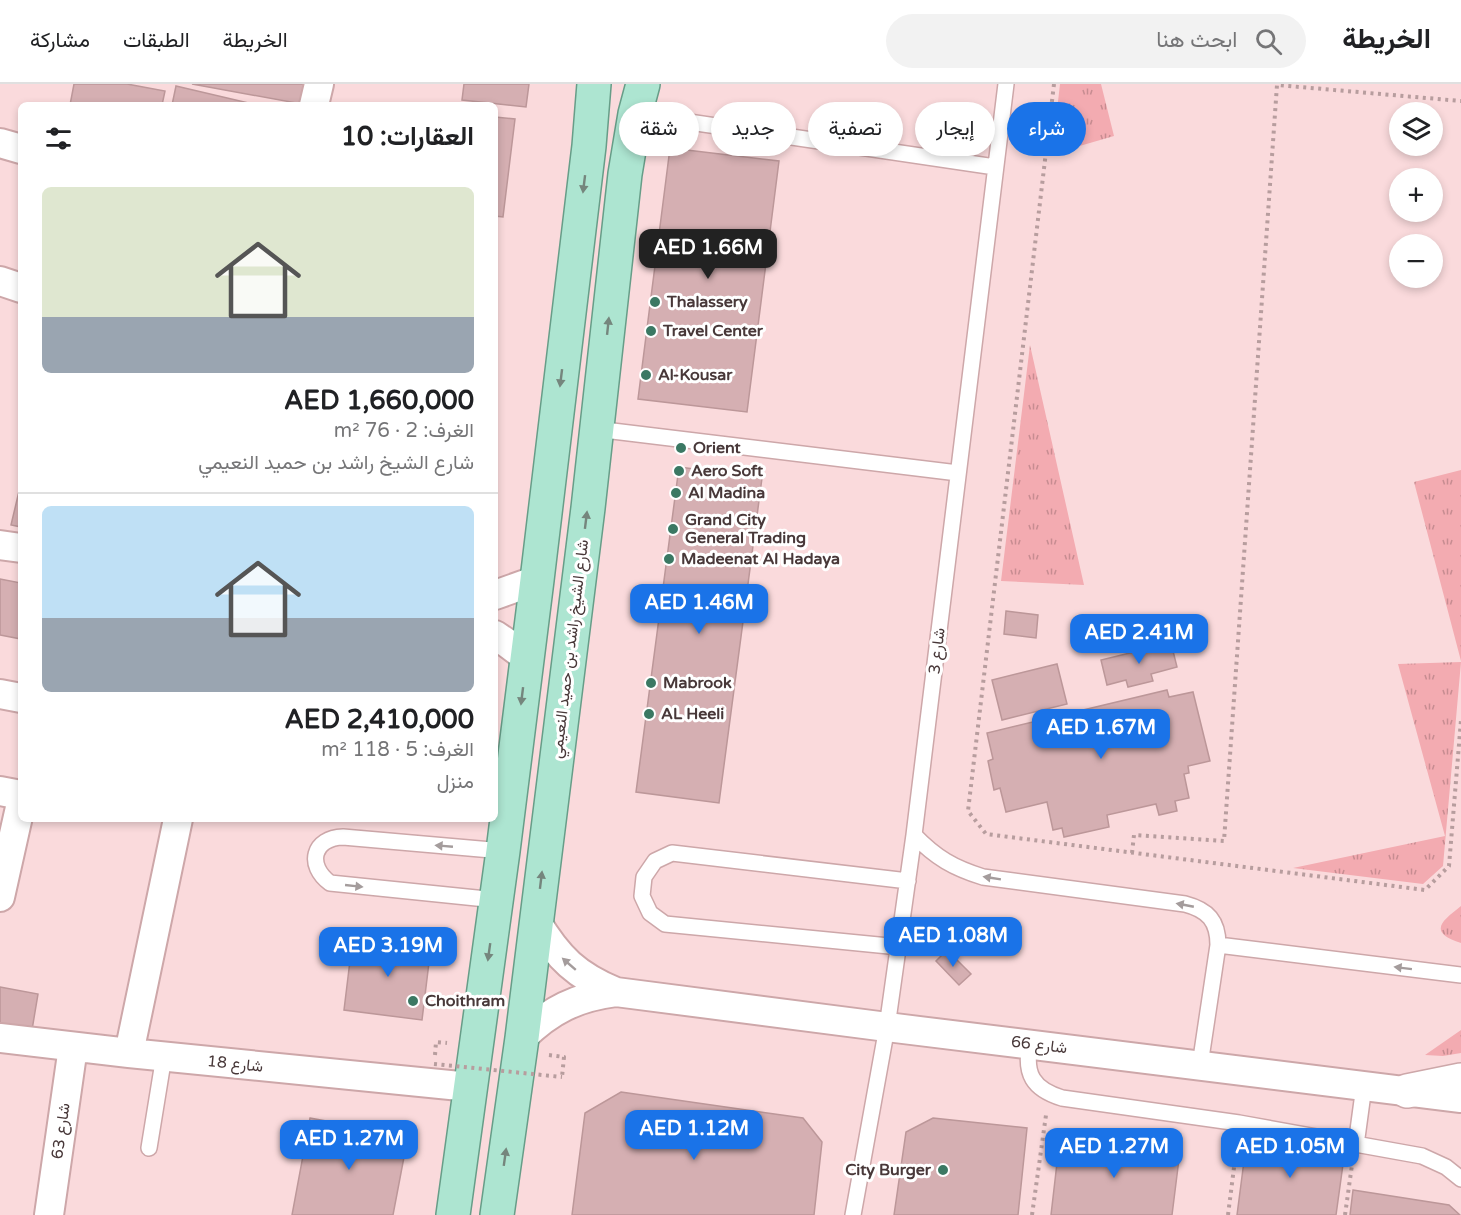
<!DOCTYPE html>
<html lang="ar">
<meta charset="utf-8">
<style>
body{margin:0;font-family:"Varela Round",Vazirmatn,sans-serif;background:#f2f2f2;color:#202124;direction:rtl;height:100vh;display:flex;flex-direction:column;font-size:22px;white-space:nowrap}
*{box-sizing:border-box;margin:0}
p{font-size:20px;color:#757577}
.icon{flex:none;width:33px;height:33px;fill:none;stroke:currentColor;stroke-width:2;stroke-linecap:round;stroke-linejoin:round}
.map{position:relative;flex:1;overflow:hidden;direction:ltr}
.panel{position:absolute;left:18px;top:18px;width:480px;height:720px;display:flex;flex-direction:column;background:#fff;border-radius:9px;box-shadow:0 3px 9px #0003;direction:rtl}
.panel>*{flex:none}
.hud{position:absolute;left:516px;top:18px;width:570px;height:54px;direction:rtl;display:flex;gap:12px}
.fabs{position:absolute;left:1389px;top:18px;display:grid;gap:12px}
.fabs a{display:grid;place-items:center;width:54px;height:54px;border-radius:50%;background:#fff;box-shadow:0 3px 9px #0003;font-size:30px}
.price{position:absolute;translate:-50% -51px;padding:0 14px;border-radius:12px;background:#1a73e8;color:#fff;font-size:20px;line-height:39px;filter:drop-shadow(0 2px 3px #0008)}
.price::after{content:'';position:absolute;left:50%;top:36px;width:18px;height:14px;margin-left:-9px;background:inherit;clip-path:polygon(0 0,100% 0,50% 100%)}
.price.on{background:#222;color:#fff}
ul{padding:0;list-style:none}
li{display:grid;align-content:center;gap:12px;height:318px;padding:0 24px}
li+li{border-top:2px solid #e0e0e0}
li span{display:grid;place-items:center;height:186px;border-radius:9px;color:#555}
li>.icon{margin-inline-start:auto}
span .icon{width:108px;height:108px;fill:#fffc;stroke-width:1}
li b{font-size:26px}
h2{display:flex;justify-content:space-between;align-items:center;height:72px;padding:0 24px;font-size:26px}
.pill{padding:0 21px;border-radius:27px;background:#fff;box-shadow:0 3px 9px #0003;font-size:21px;line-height:54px}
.pill.on{background:#1a73e8;color:#fff}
header{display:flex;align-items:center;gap:36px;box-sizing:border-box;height:84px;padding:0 30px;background:#fff;border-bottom:2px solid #e0e0e0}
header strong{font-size:28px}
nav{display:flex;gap:33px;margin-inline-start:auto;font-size:21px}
.search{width:420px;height:54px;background:#f2f2f2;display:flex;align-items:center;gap:15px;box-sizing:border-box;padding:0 21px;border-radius:33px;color:#757577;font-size:22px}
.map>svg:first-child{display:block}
</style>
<header>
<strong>الخريطة</strong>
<div class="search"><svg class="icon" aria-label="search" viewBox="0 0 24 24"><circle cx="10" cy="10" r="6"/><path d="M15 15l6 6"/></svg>ابحث هنا</div>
<nav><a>الخريطة</a><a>الطبقات</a><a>مشاركة</a></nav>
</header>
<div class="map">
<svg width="1461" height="1131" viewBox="0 0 1461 1131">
<defs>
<pattern id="grass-tufts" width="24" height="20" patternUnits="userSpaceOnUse" patternTransform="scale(1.5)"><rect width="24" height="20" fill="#f3abb1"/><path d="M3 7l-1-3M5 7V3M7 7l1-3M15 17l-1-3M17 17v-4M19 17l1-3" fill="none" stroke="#c78c91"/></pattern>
</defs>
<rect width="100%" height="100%" fill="#fadadc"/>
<!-- grass -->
<path fill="url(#grass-tufts)" d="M1060 0H1101L1114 52 1052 70Z
M1030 261 1084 501 1001 497Z
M1461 386V577L1414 398Z
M1461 578 1443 782 1423 800 1293 784 1445 752 1398 580Z
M1461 822V859C1427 848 1442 837 1461 822Z
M1461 946V969L1443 972 1425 971Z"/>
<!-- building -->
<path fill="#d5afb2" stroke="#bc9799" stroke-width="1.5" d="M74 0H127L165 7 162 21H70Z
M192 0H312L307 21Z
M464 0H529L526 23 462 16Z
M176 2 257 21H172Z
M495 33 515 35 503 133 495 132Z
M670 64 779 77 747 328 638 315Z
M679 383 762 394 719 719 636 708Z
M20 403 21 404V443L11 441Z
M0 495 21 499V555L0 551Z
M1006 527 1038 531 1036 554 1004 550Z
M1171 559 1177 583 1151 590 1153 597 1128 603 1126 596 1107 601 1101 576Z
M1057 580 1067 620 1002 636 992 596Z
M1167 606 1169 613 1193 608 1210 677 1188 682 1189 689 1184 690 1189 714 1175 717 1177 727 1159 731 1156 720 1107 731 1109 743 1064 753 1062 744 1053 746 1047 718 1006 728 1000 704 994 706 988 677 993 675 987 649Z
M353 852 431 862 422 936 344 926Z
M947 866 971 890 959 901 936 877Z
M0 903 38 910 31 952 0 949Z
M621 1008 803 1034 822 1058 814 1131H572L585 1029Z
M310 1034 408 1052 393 1131H292Z
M933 1034 1027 1044 1018 1131H894L906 1048Z
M1060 1053 1180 1067 1172 1131H1051Z
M1247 1054 1345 1066 1336 1131H1237Z
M1353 1106 1449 1121 1460 1131H1350Z"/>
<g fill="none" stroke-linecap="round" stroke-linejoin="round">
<defs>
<path id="service" d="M635 30 995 83
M596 345 958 389
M914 751C936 774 954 784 983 793L1185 820C1208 826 1218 837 1218 861L1200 981
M496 816 330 799C306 781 313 754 343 753L503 767
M1218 861 1461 891
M899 863 665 840 650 829 642 812 644 793 655 777 672 769 908 797
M1030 960C1024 990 1033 1005 1062 1014L1239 1039 1422 1072 1446 1083 1461 1095
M1356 1061 1364 1002
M149 1064 164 972
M853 1131 887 943 914 751 1006 0"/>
<path id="minor" d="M314 21 319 0
M0 59 21 65
M0 197 21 204
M0 461 21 464
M495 511 537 496
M495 551 507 559 527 574
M0 610 21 614
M0 707 21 711
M0 813 21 719
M536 837C558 874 577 892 616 908
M0 954 129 969 470 1003
M522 954C550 926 577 913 616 908L887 943 1461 1014
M129 969 178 735
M49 1131 73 963"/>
<path id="tertiary" d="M1407 1007 1461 996"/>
<path id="primary" d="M453 1131 503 767 537 496 589 62 594 0
M497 1131 522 954 588 424 625 90 635 30 643 0"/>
</defs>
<!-- service casing -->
<use href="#service" stroke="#cda7a9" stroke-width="18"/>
<!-- minor casing -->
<use href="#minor" stroke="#cda7a9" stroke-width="32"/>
<!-- tertiary casing -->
<use href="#tertiary" stroke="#cda7a9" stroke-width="36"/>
<!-- primary casing -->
<use href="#primary" stroke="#679d88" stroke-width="36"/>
<!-- path -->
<path stroke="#b79d9e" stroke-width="4" stroke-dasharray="3 4.5" stroke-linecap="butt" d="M1054 0 968 727 986 750 1425 806 1449 782 1461 636
M1132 769 1134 751 1224 757 1277 1 1461 17
M435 971 436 958 447 959
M549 971 564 973 562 993
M1032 1131 1046 1031
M1228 1131 1237 1060
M1345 1131 1352 1081"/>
<!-- service -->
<use href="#service" stroke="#fff" stroke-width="15"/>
<!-- minor -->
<use href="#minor" stroke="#fff" stroke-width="28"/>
<!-- tertiary -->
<use href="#tertiary" stroke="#fff" stroke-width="33"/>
<!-- primary -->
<use href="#primary" stroke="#ade5d1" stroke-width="33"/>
<!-- path-bridge -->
<path stroke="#b79d9e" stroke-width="4" stroke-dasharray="3 4.5" stroke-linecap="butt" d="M434 980 562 993"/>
</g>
<!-- one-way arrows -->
<defs><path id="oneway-solid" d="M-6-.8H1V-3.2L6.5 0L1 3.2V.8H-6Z" transform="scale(1.5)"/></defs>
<g fill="#75867d">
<use href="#oneway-solid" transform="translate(584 100) rotate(97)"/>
<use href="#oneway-solid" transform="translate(608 242) rotate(-84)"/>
<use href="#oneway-solid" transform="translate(561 294) rotate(97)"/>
<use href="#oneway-solid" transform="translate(586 436) rotate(-83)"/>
<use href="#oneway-solid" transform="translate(522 612) rotate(97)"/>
<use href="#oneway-solid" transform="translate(541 796) rotate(-83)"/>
<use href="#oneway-solid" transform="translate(489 868) rotate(98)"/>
<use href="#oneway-solid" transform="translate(505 1073) rotate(-82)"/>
</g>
<g fill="#a49c9c">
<use href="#oneway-solid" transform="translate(444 762) rotate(-175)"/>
<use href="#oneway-solid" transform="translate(992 794) rotate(-171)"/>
<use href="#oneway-solid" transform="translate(354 802) rotate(6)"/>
<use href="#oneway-solid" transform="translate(1185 821) rotate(-169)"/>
<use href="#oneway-solid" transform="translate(569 880) rotate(-139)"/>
<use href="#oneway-solid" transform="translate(1403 884) rotate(-173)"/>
</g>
<!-- markers -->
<g fill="#3b7863" stroke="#fff" stroke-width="2">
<circle cx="655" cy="218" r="6"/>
<circle cx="651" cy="247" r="6"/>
<circle cx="646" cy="291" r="6"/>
<circle cx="681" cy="364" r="6"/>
<circle cx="679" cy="387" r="6"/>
<circle cx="676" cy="409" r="6"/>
<circle cx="673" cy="445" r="6"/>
<circle cx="669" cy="475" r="6"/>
<circle cx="651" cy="599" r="6"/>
<circle cx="649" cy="630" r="6"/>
<circle cx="413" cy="917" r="6"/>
<circle cx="943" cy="1086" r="6"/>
</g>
<g text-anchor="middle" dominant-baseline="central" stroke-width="6" stroke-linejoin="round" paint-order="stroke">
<!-- poi labels -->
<g font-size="16" font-weight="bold" fill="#483839" stroke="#fff" text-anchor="start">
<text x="667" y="218">Thalassery</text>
<text x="663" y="247">Travel Center</text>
<text x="658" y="291">Al-Kousar</text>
<text x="693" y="364">Orient</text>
<text x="691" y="387">Aero Soft</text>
<text x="688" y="409">Al Madina</text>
<text x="685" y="436">Grand City<tspan x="685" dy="18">General Trading</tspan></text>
<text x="681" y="475">Madeenat Al Hadaya</text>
<text x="663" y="599">Mabrook</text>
<text x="661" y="630">AL Heeli</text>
<text x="425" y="917">Choithram</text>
<text x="931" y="1086" text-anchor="end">City Burger</text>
</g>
<!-- street labels -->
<g font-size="16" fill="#483839" stroke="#fff">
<text transform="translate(570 565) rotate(-83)">شارع الشيخ راشد بن حميد النعيمي</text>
<text transform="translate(937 567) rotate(-83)">شارع 3</text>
<text transform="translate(1039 961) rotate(7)">شارع 66</text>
<text transform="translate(235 980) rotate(6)">شارع 18</text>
<text transform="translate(61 1047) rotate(-82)">شارع 63</text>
</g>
</g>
</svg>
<div class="fabs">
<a><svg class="icon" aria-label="layers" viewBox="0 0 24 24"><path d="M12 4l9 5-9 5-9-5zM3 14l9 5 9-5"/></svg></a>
<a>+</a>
<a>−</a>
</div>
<b class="price on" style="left:708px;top:196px">AED 1.66M</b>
<b class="price" style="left:699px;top:551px">AED 1.46M</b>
<b class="price" style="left:1139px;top:581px">AED 2.41M</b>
<b class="price" style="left:1101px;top:676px">AED 1.67M</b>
<b class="price" style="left:953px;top:884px">AED 1.08M</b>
<b class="price" style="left:388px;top:894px">AED 3.19M</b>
<b class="price" style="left:694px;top:1077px">AED 1.12M</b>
<b class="price" style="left:349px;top:1087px">AED 1.27M</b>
<b class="price" style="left:1114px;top:1095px">AED 1.27M</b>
<b class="price" style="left:1290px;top:1095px">AED 1.05M</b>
<div class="hud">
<a class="pill on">شراء</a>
<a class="pill">إيجار</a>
<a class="pill">تصفية</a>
<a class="pill">جديد</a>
<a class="pill">شقة</a>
</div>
<section class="panel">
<h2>العقارات: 10<svg class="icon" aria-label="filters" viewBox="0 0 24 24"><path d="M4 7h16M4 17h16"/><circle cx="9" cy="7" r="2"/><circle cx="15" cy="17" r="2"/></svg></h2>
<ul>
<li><span style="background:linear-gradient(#dfe7d0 70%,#9aa5b1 0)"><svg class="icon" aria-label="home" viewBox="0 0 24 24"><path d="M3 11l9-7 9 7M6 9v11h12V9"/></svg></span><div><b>AED 1,660,000</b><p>الغرف: 2 · 76 m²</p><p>شارع الشيخ راشد بن حميد النعيمي</p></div></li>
<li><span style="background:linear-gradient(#bfe0f5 60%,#9aa5b1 0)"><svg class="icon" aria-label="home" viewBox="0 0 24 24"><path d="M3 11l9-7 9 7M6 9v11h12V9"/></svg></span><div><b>AED 2,410,000</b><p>الغرف: 5 · 118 m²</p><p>منزل</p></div></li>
</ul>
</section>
</div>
